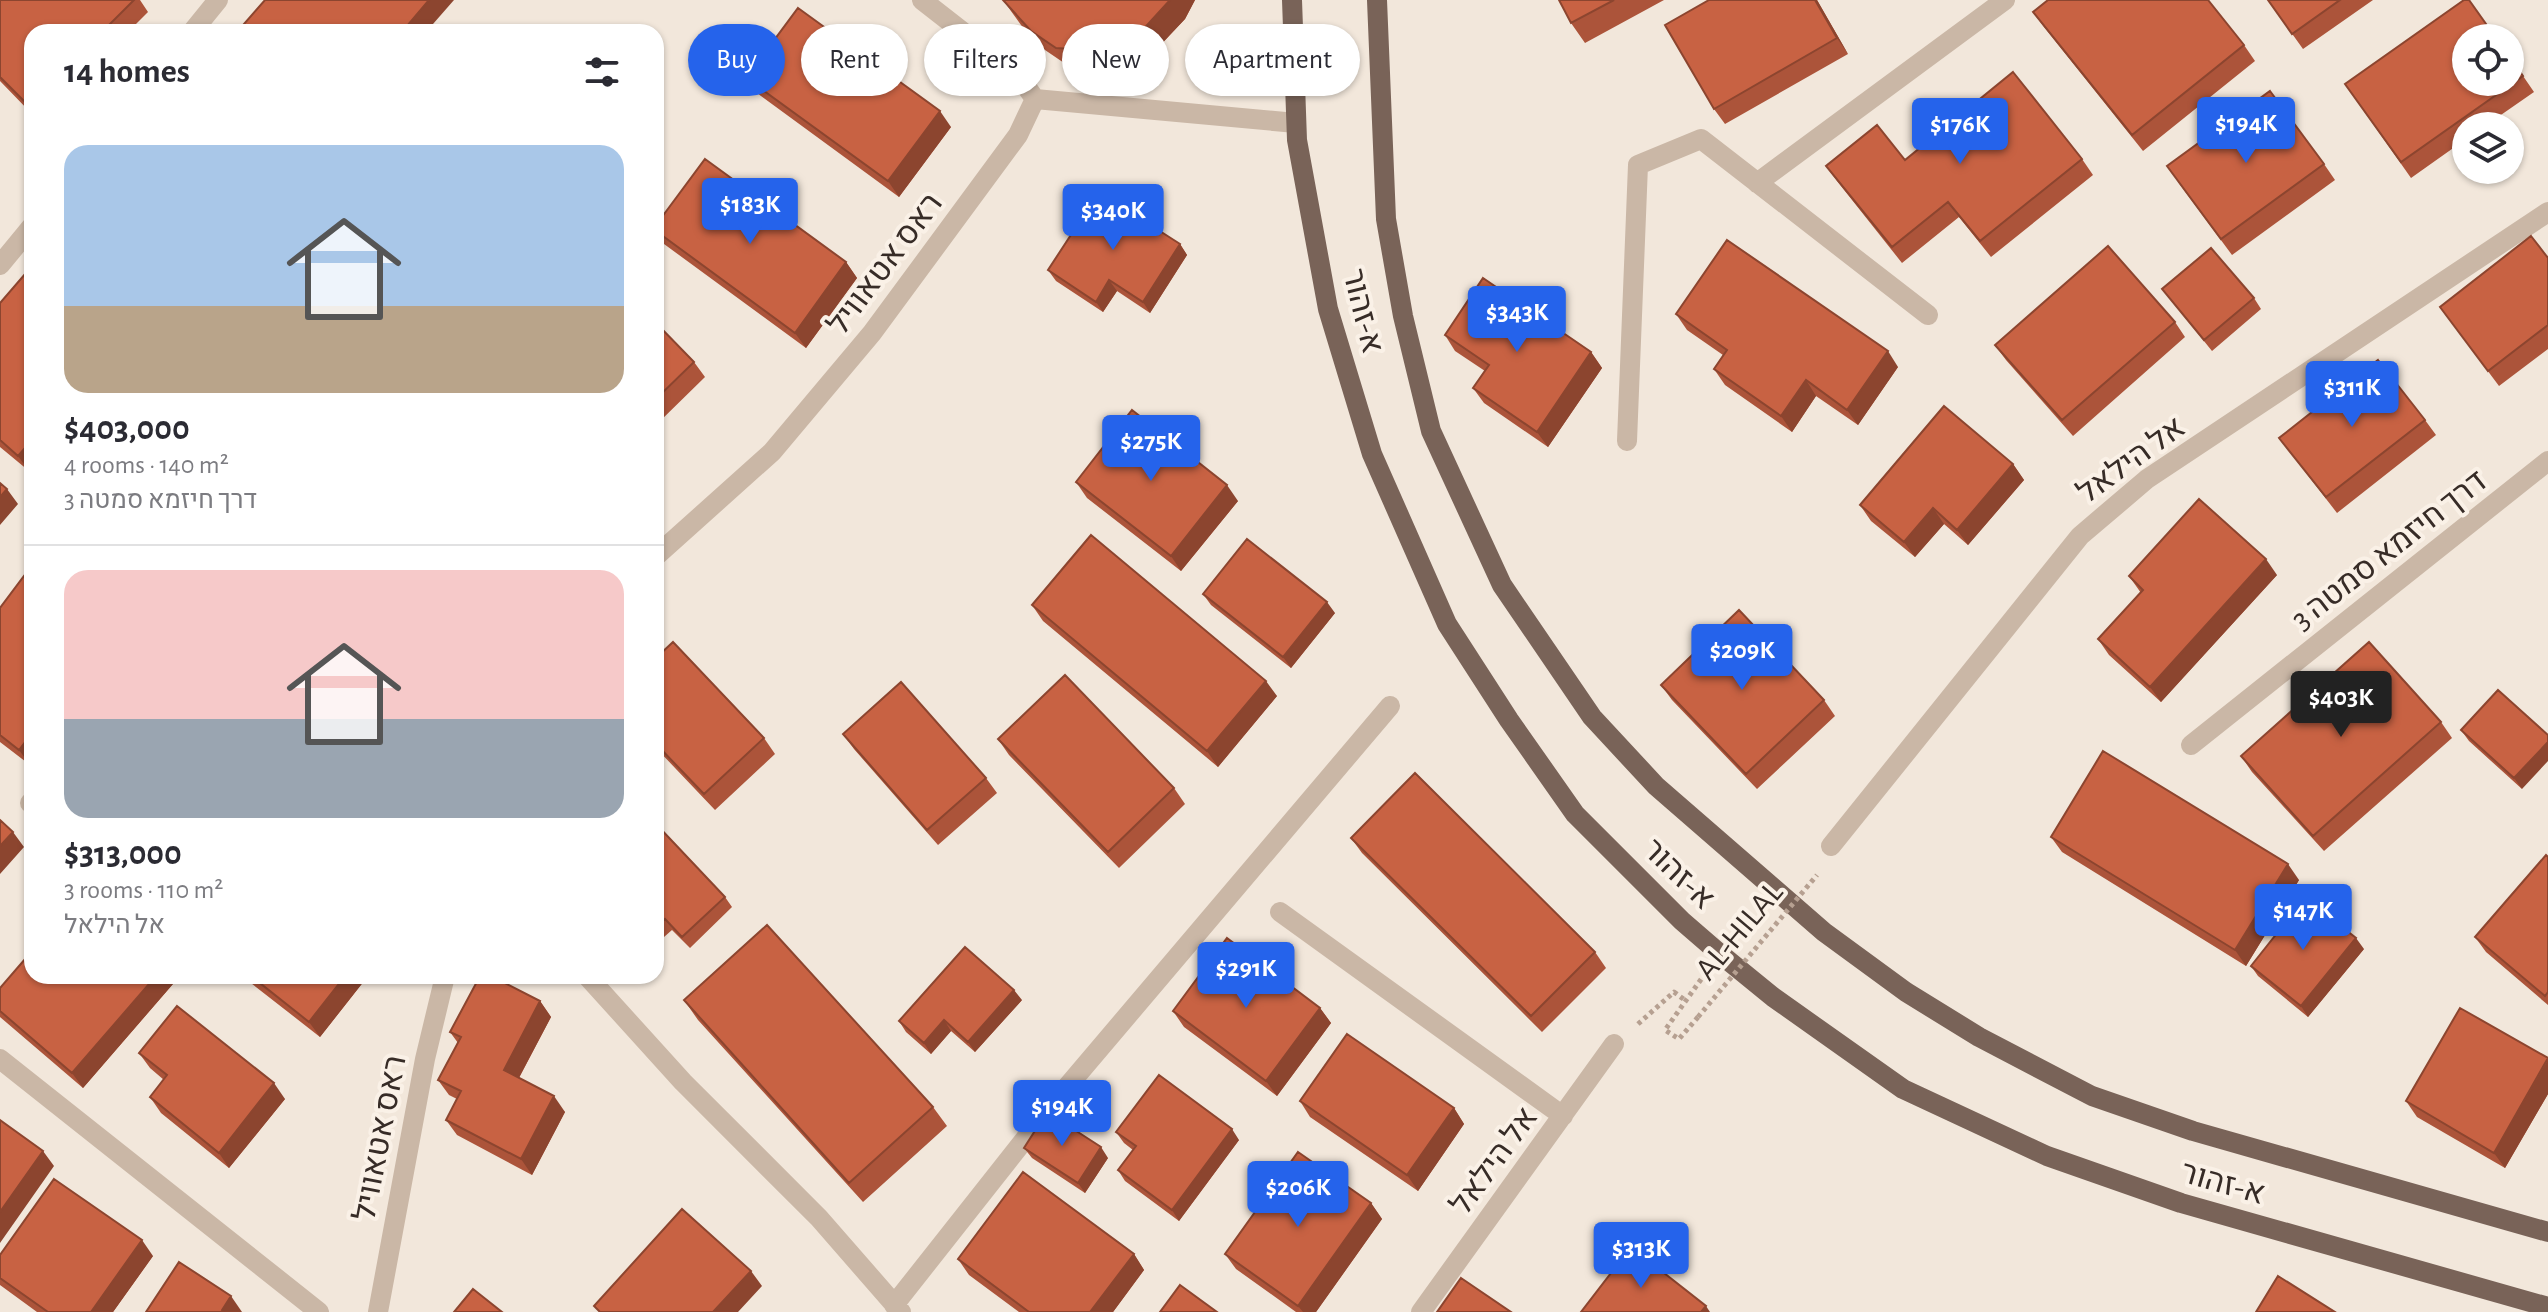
<!DOCTYPE html>
<meta charset="utf-8">
<style>
body{margin:0;font-family:"Alegreya Sans",Heebo,sans-serif;background:#f2f2f3;color:#2b2b33;height:100vh;display:flex;flex-direction:column;font-size:30px;white-space:nowrap}
*{box-sizing:border-box;margin:0}
p{font-size:26px;color:#7c7c81}
.icon{flex:none;width:44px;height:44px;fill:none;stroke:currentColor;stroke-width:2;stroke-linecap:round;stroke-linejoin:round}
.map{position:relative;flex:1;overflow:hidden}
.panel{position:absolute;left:24px;top:24px;width:640px;height:960px;display:flex;flex-direction:column;background:#fff;border-radius:24px;box-shadow:0 2px 6px #0004}
.panel>*{flex:none}
.banner{position:absolute;left:688px;top:24px;width:760px;height:72px;display:flex;gap:16px}
.tools{position:absolute;left:2452px;top:24px;display:grid;gap:16px}
.tools a{display:grid;place-items:center;width:72px;height:72px;border-radius:50%;background:#fff;box-shadow:0 2px 6px #0004;font-size:40px}
.price{position:absolute;translate:-50% -68px;padding:0 18px;border-radius:8px;background:#2563eb;color:#fff;font-size:26px;line-height:52px;filter:drop-shadow(0 2px 4px #0008)}
.price::after{content:'';position:absolute;left:50%;top:48px;width:24px;height:18px;margin-left:-12px;background:inherit;clip-path:polygon(0 0,100% 0,50% 100%)}
.price.selected{background:#222;color:#fff}
ul{padding:0;list-style:none}
li{display:grid;align-content:center;gap:16px;height:424px;padding:0 40px}
li+li{border-top:2px solid #e1e1e2}
li span{display:grid;place-items:center;height:248px;border-radius:24px;color:#555}
li>.icon{margin-inline-start:auto}
span .icon{width:144px;height:144px;fill:#fffc;stroke-width:1}
li b{font-size:34px}
h2{display:flex;justify-content:space-between;align-items:center;height:96px;padding:0 40px;font-size:34px}
.chip{padding:0 28px;border-radius:36px;background:#fff;box-shadow:0 2px 6px #0004;font-size:28px;line-height:72px}
.chip.selected{background:#2563eb;color:#fff}
.map>svg:first-child{display:block}
</style>
<div class="map">
<svg width="2548" height="1312" viewBox="0 0 2548 1312">
<rect width="100%" height="100%" fill="#f2e7db"/>
<g fill="none" stroke-linecap="round" stroke-linejoin="round">
<!-- path -->
<path stroke="#b6a091" stroke-width="5" stroke-dasharray="4 4" stroke-linecap="butt" d="M1698 1017 1679 1039 1665 1030 1702 978
M1638 1024 1674 992 1686 1001"/>
<!-- minor -->
<path stroke="#cab7a6" stroke-width="20" d="M192 32 218 0
M1035 99 1296 123
M1757 183 2005 0
M0 265 32 226
M1627 441 1638 165 1701 139 1928 315
M656 556 772 452 872 333 1018 135 1035 99 1018 75 922 0
M2191 745 2548 461
M30 803 32 801
M1831 846 2080 536 2147 479 2548 212
M1280 912 1563 1116
M587 976 683 1082 819 1218 901 1312
M0 1059 319 1312
M894 1305 1055 1101 1390 706
M378 1312 425 1059 445 976
M1421 1312 1614 1044"/>
<!-- major -->
<path stroke="#796358" stroke-width="20" d="M1292 0 1297 140 1328 309 1372 454 1447 624 1509 720 1575 814 1682 921 1719 953 1773 997 1903 1089 2047 1156 2181 1203 2548 1307
M1377 0 1386 219 1403 316 1431 431 1502 585 1592 717 1656 786 1824 932 1906 992 1979 1037 2092 1096 2193 1131 2548 1232"/>
<!-- path-bridge -->
<path stroke="#b6a091" stroke-width="5" stroke-dasharray="4 4" stroke-linecap="butt" d="M1698 1017 1817 875"/>
</g>
<!-- wall -->
<path fill="#ac543a" d="M0 0H140L148 12 128 32H32V114L0 81Z
M1003 0H1195L1185 19 1152 54 1117 71 1070 67 1045 50 1021 25Z
M1559 0H1664L1585 43 1571 23Z
M1709 0H1817L1848 54 1725 124 1714 109Z
M2268 0H2373L2303 49Z
M2033 12 2244 45 2255 61 2143 151 2044 27Z
M2510 57 2534 92 2485 126H2466V139L2411 178 2345 84Z
M746 78 951 127 899 197 757 93Z
M2082 159 2093 175 1991 257 1959 217 1902 263 1837 181 1826 166 1905 160Z
M2324 164 2335 180 2232 255 2178 182Z
M656 225 846 262 857 278 806 348 664 244 656 233Z
M1180 244 1187 255 1150 313 1117 291 1103 312 1056 281 1048 270Z
M2548 258V349L2499 386 2440 307Z
M32 266V468L29 471 0 447V303Z
M2162 289 2254 298 2261 309 2212 351Z
M1676 314 1898 367 1858 425 1816 396 1792 432 1725 385 1714 369 1723 355 1687 330Z
M2175 322 2185 337 2073 436 2006 360 1995 345Z
M656 323 694 362 705 377 656 425Z
M1445 335 1591 352 1602 368 1548 447 1484 403 1473 388 1485 371 1455 351Z
M2425 420 2436 435 2337 513 2279 438Z
M2013 464 2024 480 1968 545 1944 524 1915 557 1871 521 1860 505Z
M1076 482 1238 501 1181 571 1087 498Z
M2277 575 2161 702 2109 655 2098 639 2141 593 2129 576Z
M1203 594 1335 613 1291 668 1211 605Z
M1032 605 1277 696 1218 767 1043 621Z
M0 608 30 765 0 742Z
M656 658 764 738 775 754 715 810 656 748Z
M1661 685 1824 700 1835 716 1757 789 1672 700Z
M2498 690 2522 789 2469 741 2461 730Z
M2441 722 2452 738 2324 851 2252 772 2241 756Z
M843 734 986 778 997 793 938 845 854 749Z
M998 739 1174 788 1185 804 1119 868 1009 755Z
M656 824 725 897 732 907 690 948 672 930 656 944Z
M2051 837 2299 880 2246 966 2062 852Z
M1351 838 1595 952 1606 968 1542 1032 1362 853Z
M2548 857V1005L2486 952 2475 937Z
M2364 949 2308 1017 2258 976 2251 966Z
M242 976H368L320 1037Z
M179 977 83 1088 0 1017V988Z
M684 1000 933 1107 947 1126 863 1202 698 1020Z
M1022 1000 975 1052 951 1031 931 1054 906 1032 899 1021Z
M540 1001 551 1017 519 1078 565 1112 532 1175 457 1135 446 1120 457 1099 449 1095 438 1080 458 1043 450 1032Z
M1320 1008 1331 1023 1277 1096 1184 1027 1173 1011Z
M139 1053 285 1099 229 1168 161 1113 150 1097 164 1080 150 1068Z
M2548 1058V1094L2505 1168 2417 1117 2406 1101Z
M1300 1101 1454 1108 1464 1124 1418 1191 1310 1117Z
M1116 1132 1239 1140 1179 1221 1125 1181 1118 1170 1133 1150 1124 1143Z
M1024 1148 1108 1158 1085 1193 1032 1158Z
M1371 1203 1382 1219 1316 1312H1296L1236 1269 1225 1254Z
M1134 1254 1144 1270 1113 1312H1019L969 1275 958 1259Z
M0 1255 153 1256 113 1312H37L0 1285Z"/>
<!-- shaded-wall -->
<path fill="#8c452f" d="M429 0H454L426 32H402Z
M1170 0H1195L1185 19 1152 54 1139 34Z
M1815 0H1817L1848 54 1837 38Z
M940 111 951 127 899 197 888 181Z
M1180 244 1187 255 1150 313 1143 302Z
M846 262 857 278 806 348 795 333Z
M1109 280 1117 291 1103 312 1096 302Z
M1888 351 1898 367 1858 425 1847 410Z
M1591 352 1602 368 1548 447 1537 432Z
M1806 380 1816 396 1792 432 1781 416Z
M32 440V468L29 471 18 456Z
M2013 464 2024 480 1968 545 1957 530Z
M1227 485 1238 501 1181 571 1171 556Z
M7 489 18 504 0 525V497Z
M1933 508 1944 524 1915 557 1904 542Z
M2266 559 2277 575 2161 702 2150 687Z
M1327 602 1335 613 1291 668 1283 657Z
M1266 681 1277 696 1218 767 1207 751Z
M32 733V762L30 765 19 750Z
M2548 742V761L2522 789 2514 778Z
M13 832 24 847 0 874V846Z
M2288 864 2299 880 2246 966 2235 950Z
M2356 938 2364 949 2308 1017 2301 1006Z
M156 976 179 977 83 1088 72 1073Z
M345 976H368L320 1037 309 1022Z
M1014 990 1022 1000 975 1052 968 1042Z
M540 1001 551 1017 515 1085 504 1070Z
M1320 1008 1331 1023 1277 1096 1266 1081Z
M944 1020 951 1031 931 1054 924 1043Z
M2548 1060V1094L2505 1168 2494 1153Z
M274 1083 285 1099 229 1168 219 1153Z
M554 1096 565 1112 532 1175 521 1159Z
M1454 1108 1464 1124 1418 1191 1407 1175Z
M1232 1129 1239 1140 1179 1221 1172 1210Z
M1101 1147 1108 1158 1085 1193 1078 1183Z
M43 1151 54 1166 0 1243V1212Z
M1371 1203 1382 1219 1316 1312H1303L1298 1306Z
M142 1240 153 1256 113 1312H91Z
M1134 1254 1144 1270 1113 1312H1090Z
M751 1271 762 1286 738 1312H713Z
M231 1296 242 1312H223L222 1310Z
M1706 1306 1710 1312H1701Z"/>
<!-- building -->
<path fill="#c86243" stroke="#8c452f" stroke-width="2" d="M0 0H134L102 32H32V101L28 105 0 77Z
M265 0H429L402 32H237Z
M1003 0H1170L1139 34 1103 51 1056 48 1031 31Z
M1559 0H1614L1571 23Z
M1709 0H1815L1837 38 1714 109 1665 25Z
M2048 0H2208L2244 45 2132 135 2033 12Z
M2268 0H2340L2292 34Z
M2464 0H2469L2496 38H2466V82H2510V57L2523 76 2401 162 2345 84Z
M798 8 940 111 888 181 746 78Z
M2013 72 2082 159 1980 241 1948 202 1892 247 1826 166 1877 125 1905 160Z
M2270 91 2324 164 2221 239 2167 166Z
M705 159 846 262 795 333 656 231V225Z
M1099 192 1180 244 1143 302 1109 280 1096 302 1048 270Z
M2531 236 2548 258V325L2488 371 2440 307Z
M1727 240 1888 351 1847 410 1806 380 1781 416 1714 369 1727 350 1676 314Z
M2108 246 2175 322 2062 420 1995 345Z
M2211 248 2254 298 2204 340 2162 289Z
M32 266V440L18 456 0 440V303Z
M1483 278 1591 352 1537 432 1473 388 1489 365 1445 335Z
M656 323 694 362 656 399Z
M2378 360 2425 420 2326 497 2279 438Z
M1944 406 2013 464 1957 530 1933 508 1904 542 1860 505Z
M1132 410 1227 485 1171 556 1076 482Z
M0 483 7 489 0 497Z
M2199 499 2266 559 2150 687 2098 639 2143 590 2129 576Z
M1091 535 1266 681 1207 751 1032 605Z
M1247 539 1327 602 1283 657 1203 594Z
M24 576 32 582V733L19 750 0 735V608Z
M1739 610 1824 700 1746 774 1661 685Z
M673 642 764 738 704 794 656 744V658Z
M2369 642 2441 722 2313 836 2241 756Z
M1065 675 1174 788 1108 852 998 739Z
M901 682 986 778 927 830 843 734Z
M2498 690 2548 735V742L2514 778 2461 730Z
M2103 751 2288 864 2235 950 2051 837Z
M1415 773 1595 952 1531 1016 1351 838Z
M0 820 13 832 0 846Z
M656 824 725 897 682 937 665 919 656 927Z
M2546 855 2548 857V992L2545 996 2475 937Z
M2305 898 2356 938 2301 1006 2251 966Z
M767 925 933 1107 849 1183 684 1000Z
M1227 938 1320 1008 1266 1081 1173 1011Z
M965 947 1014 990 968 1042 944 1020 924 1043 899 1021Z
M32 951V976H156L72 1073 0 1011V988Z
M251 976H345L309 1022Z
M480 976H491L540 1001 504 1070 554 1096 521 1159 446 1120 461 1091 438 1080 461 1037 450 1032Z
M177 1006 274 1083 219 1153 150 1097 167 1075 139 1053Z
M2460 1008 2548 1058 2494 1153 2406 1101Z
M1347 1034 1454 1108 1407 1175 1300 1101Z
M1159 1075 1232 1129 1172 1210 1118 1170 1136 1146 1116 1132Z
M1047 1112 1101 1147 1078 1183 1024 1148Z
M0 1120 43 1151 0 1212Z
M1298 1152 1371 1203 1298 1306 1225 1254Z
M1023 1172 1134 1254 1090 1312H1029L958 1259Z
M54 1179 142 1240 91 1312H48L0 1278V1255Z
M682 1209 751 1271 713 1312H600L594 1306Z
M1631 1247 1706 1306 1701 1312H1581Z
M179 1262 231 1296 222 1310 224 1312H146Z
M2278 1276 2335 1312H2256Z
M1461 1278 1511 1312H1437Z
M1180 1285 1217 1312H1160Z
M473 1289 502 1312H454Z"/>
<g text-anchor="middle" dominant-baseline="central" stroke-width="8" stroke-linejoin="round" paint-order="stroke">
<!-- street labels -->
<g font-size="32" fill="#372c27" stroke="#faf1e7">
<text transform="translate(885 264) rotate(-53)">ראס אטאוויל</text>
<text transform="translate(1363 311) rotate(76)">א-זהור</text>
<text transform="translate(2131 460) rotate(-36)">אל הילאל</text>
<text transform="translate(2389 550) rotate(-38)">דרך חיזמא סמטה 3</text>
<text transform="translate(1679 874) rotate(44)">א-זהור</text>
<text transform="translate(1739 931) rotate(-50)">AL-HILAL</text>
<text transform="translate(380 1138) rotate(-79)">ראס אטאוויל</text>
<text transform="translate(1494 1161) rotate(-54)">אל הילאל</text>
<text transform="translate(2223 1183) rotate(16)">א-זהור</text>
</g>
</g>
</svg>
<div class="tools">
<a><svg class="icon" aria-label="locate" viewBox="0 0 24 24"><circle cx="12" cy="12" r="6"/><path d="M12 2v4M12 18v4M2 12h4M18 12h4"/></svg></a>
<a><svg class="icon" aria-label="layers" viewBox="0 0 24 24"><path d="M12 4l9 5-9 5-9-5zM3 14l9 5 9-5"/></svg></a>
</div>
<b class="price" style="left:2246px;top:165px">$194K</b>
<b class="price" style="left:1960px;top:166px">$176K</b>
<b class="price" style="left:750px;top:246px">$183K</b>
<b class="price" style="left:1113px;top:252px">$340K</b>
<b class="price" style="left:1517px;top:354px">$343K</b>
<b class="price" style="left:2352px;top:429px">$311K</b>
<b class="price" style="left:1151px;top:483px">$275K</b>
<b class="price" style="left:1742px;top:692px">$209K</b>
<b class="price selected" style="left:2341px;top:739px">$403K</b>
<b class="price" style="left:2303px;top:952px">$147K</b>
<b class="price" style="left:1246px;top:1010px">$291K</b>
<b class="price" style="left:1062px;top:1148px">$194K</b>
<b class="price" style="left:1298px;top:1229px">$206K</b>
<b class="price" style="left:1641px;top:1290px">$313K</b>
<div class="banner">
<a class="chip selected">Buy</a>
<a class="chip">Rent</a>
<a class="chip">Filters</a>
<a class="chip">New</a>
<a class="chip">Apartment</a>
</div>
<section class="panel">
<h2>14 homes<svg class="icon" aria-label="filters" viewBox="0 0 24 24"><path d="M4 7h16M4 17h16"/><circle cx="9" cy="7" r="2"/><circle cx="15" cy="17" r="2"/></svg></h2>
<ul>
<li><span style="background:linear-gradient(#a9c7e8 65%,#b9a48a 0)"><svg class="icon" aria-label="home" viewBox="0 0 24 24"><path d="M3 11l9-7 9 7M6 9v11h12V9"/></svg></span><div><b>$403,000</b><p>4 rooms · 140 m²</p><p>דרך חיזמא סמטה 3</p></div></li>
<li><span style="background:linear-gradient(#f6c9c9 60%,#9aa5b1 0)"><svg class="icon" aria-label="home" viewBox="0 0 24 24"><path d="M3 11l9-7 9 7M6 9v11h12V9"/></svg></span><div><b>$313,000</b><p>3 rooms · 110 m²</p><p>אל הילאל</p></div></li>
</ul>
</section>
</div>
